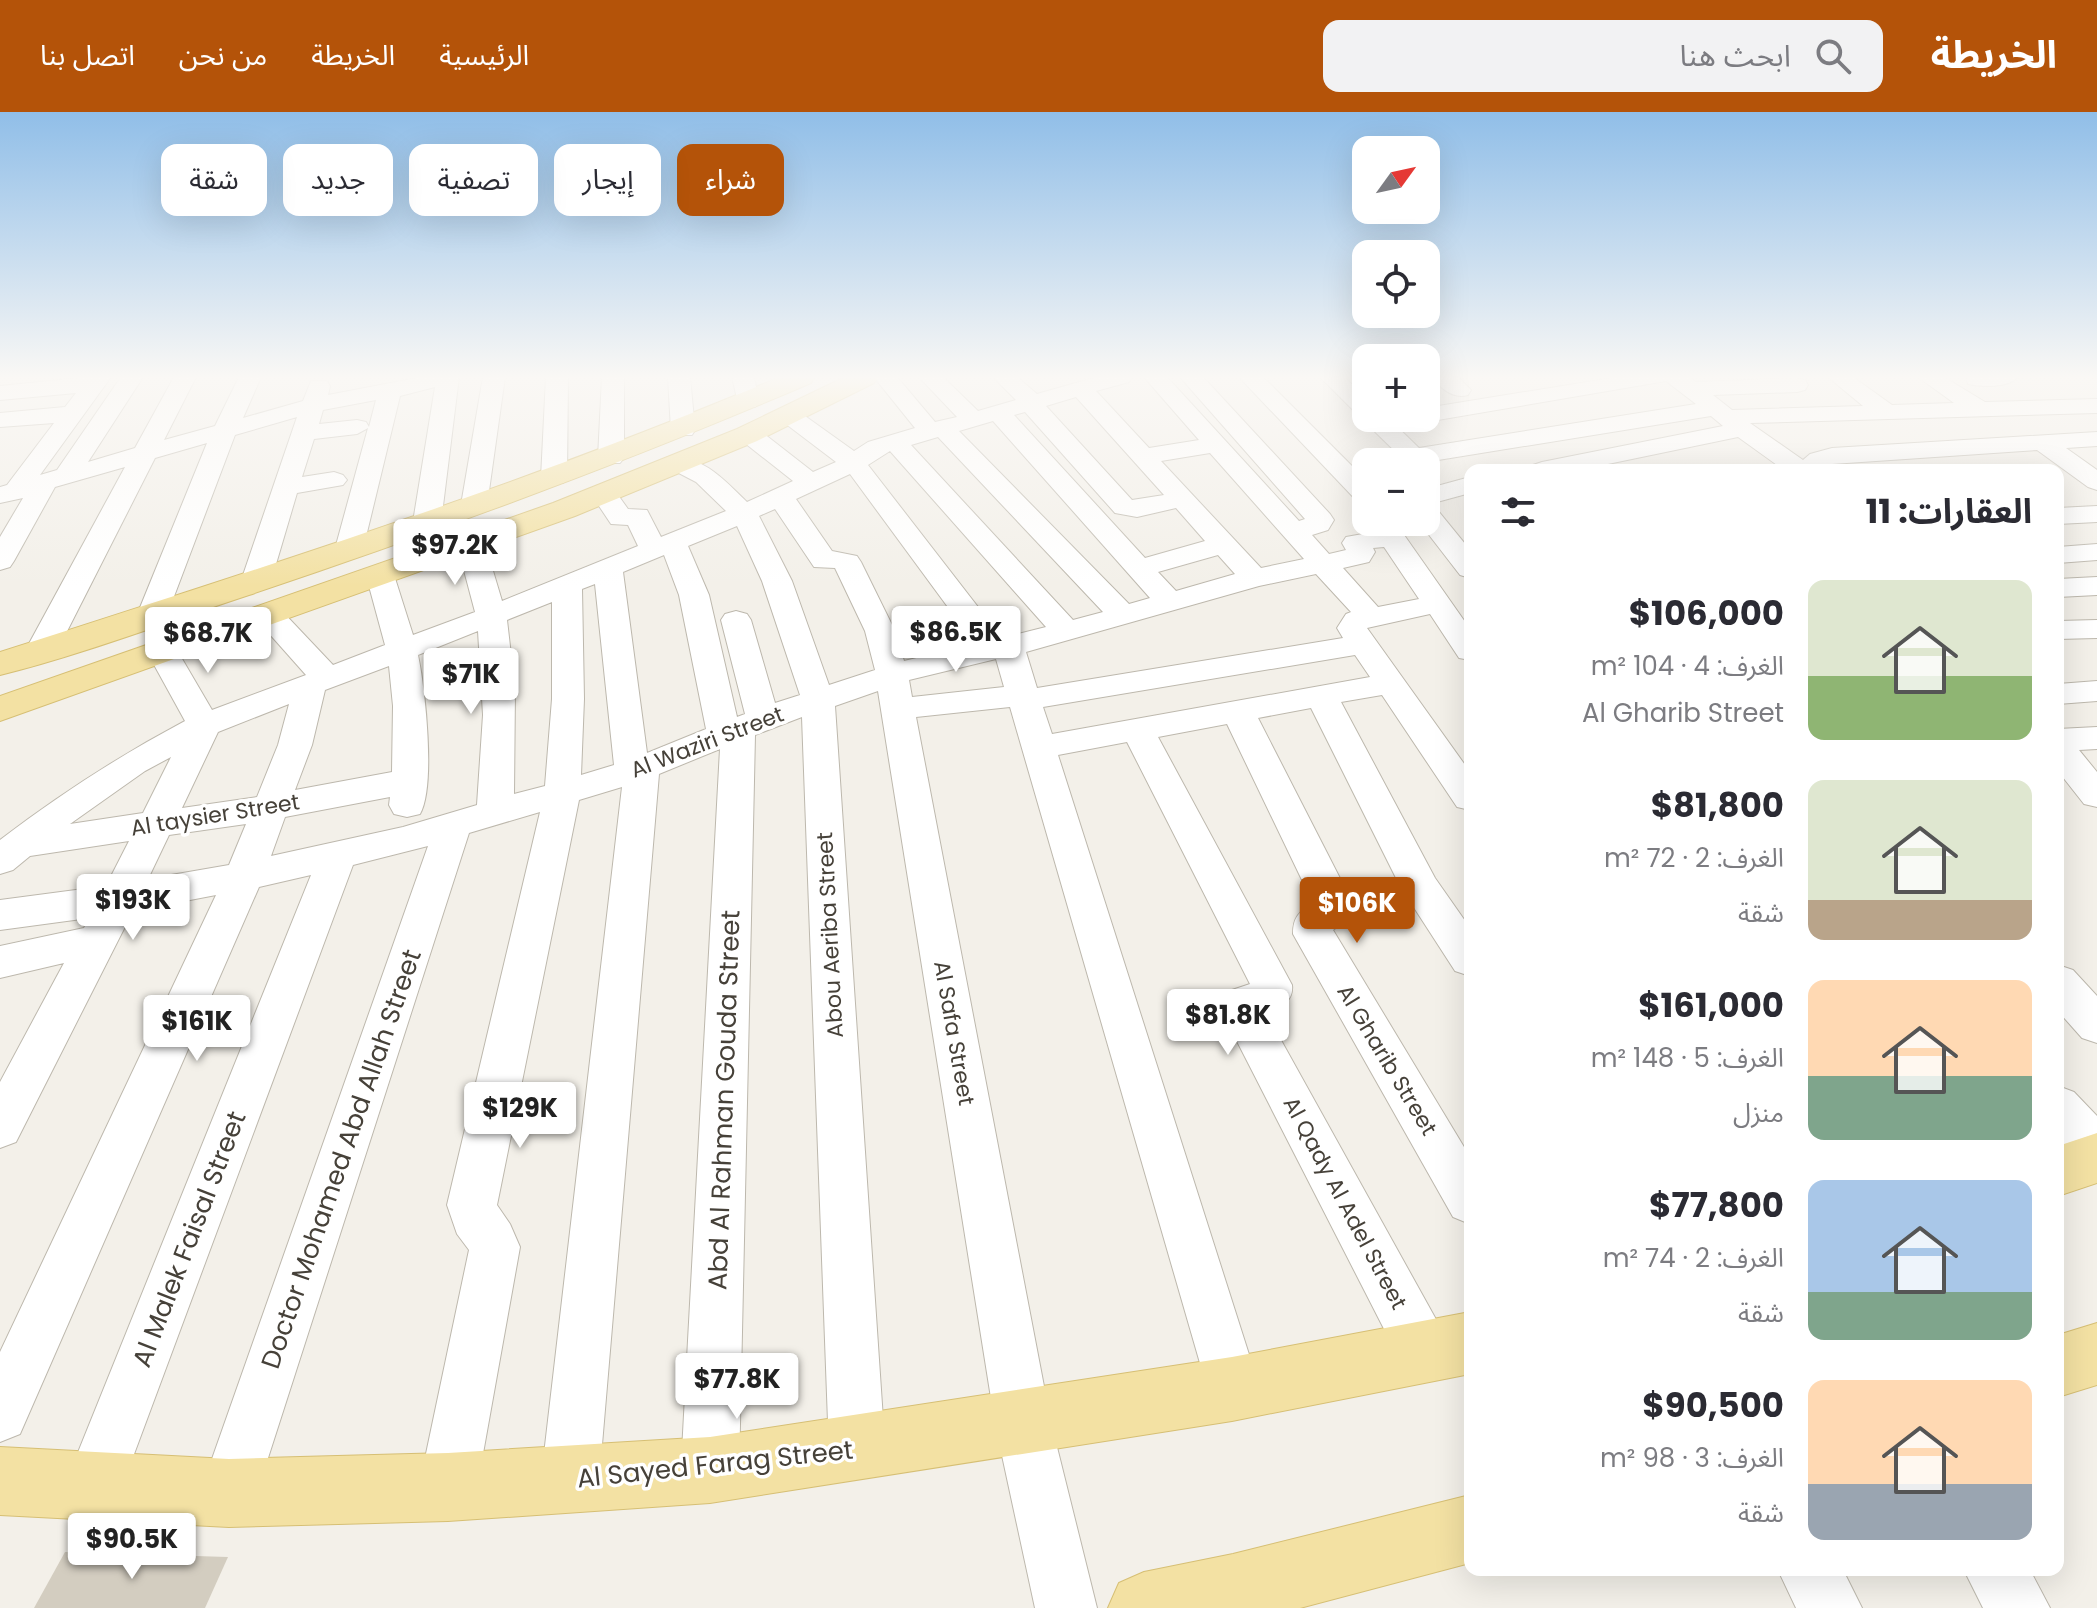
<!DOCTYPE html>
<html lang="ar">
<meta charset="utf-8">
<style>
body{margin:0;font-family:Poppins,"Noto Sans Arabic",sans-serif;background:#f2f2f3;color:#2b2b33;direction:rtl;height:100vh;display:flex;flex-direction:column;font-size:30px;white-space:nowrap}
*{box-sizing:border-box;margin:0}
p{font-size:26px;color:#7c7c81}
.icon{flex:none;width:44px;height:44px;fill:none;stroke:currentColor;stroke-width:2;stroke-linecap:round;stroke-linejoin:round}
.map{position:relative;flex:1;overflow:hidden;direction:ltr}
.side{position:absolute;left:1464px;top:352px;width:600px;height:1112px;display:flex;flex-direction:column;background:#fff;border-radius:16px;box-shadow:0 8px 32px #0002;direction:rtl}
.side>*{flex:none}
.banner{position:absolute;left:24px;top:32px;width:760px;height:72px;direction:rtl;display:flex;gap:16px}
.needle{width:52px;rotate:57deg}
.fabs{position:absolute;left:1352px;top:24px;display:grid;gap:16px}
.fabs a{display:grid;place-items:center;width:88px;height:88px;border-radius:16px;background:#fff;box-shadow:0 8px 32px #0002;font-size:40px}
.price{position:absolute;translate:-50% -68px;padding:0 18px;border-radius:8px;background:#fff;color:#222;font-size:26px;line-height:52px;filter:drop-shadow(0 2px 4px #0008)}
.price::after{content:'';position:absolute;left:50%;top:48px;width:24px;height:18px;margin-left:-12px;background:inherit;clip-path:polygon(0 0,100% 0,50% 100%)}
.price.on{background:#b45309;color:#fff}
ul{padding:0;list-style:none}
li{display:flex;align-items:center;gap:24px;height:200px;padding:0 32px}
li span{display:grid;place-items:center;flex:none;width:224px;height:160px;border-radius:16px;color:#555}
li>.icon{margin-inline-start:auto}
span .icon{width:96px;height:96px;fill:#fffc;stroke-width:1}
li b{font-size:34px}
h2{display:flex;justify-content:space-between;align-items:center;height:96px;padding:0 32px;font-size:34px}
.pill{padding:0 28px;border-radius:16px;background:#fff;box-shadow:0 8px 32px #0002;font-size:28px;line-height:72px}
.pill.on{background:#b45309;color:#fff}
header{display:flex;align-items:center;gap:48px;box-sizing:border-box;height:112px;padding:0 40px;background:#b45309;color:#fff}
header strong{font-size:38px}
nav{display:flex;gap:44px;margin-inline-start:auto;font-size:28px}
.search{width:560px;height:72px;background:#f2f2f3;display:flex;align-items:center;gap:20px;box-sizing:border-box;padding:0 28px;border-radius:16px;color:#7c7c81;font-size:30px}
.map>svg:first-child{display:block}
</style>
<header>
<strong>الخريطة</strong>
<div class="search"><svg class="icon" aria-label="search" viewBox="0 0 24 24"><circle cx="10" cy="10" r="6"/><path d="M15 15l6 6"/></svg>ابحث هنا</div>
<nav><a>الرئيسية</a><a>الخريطة</a><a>من نحن</a><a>اتصل بنا</a></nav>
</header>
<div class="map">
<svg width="2097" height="1496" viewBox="0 0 2097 1496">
<rect width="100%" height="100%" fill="#f3f0e9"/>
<!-- building -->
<path fill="#d3cdc0" d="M65 1440 228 1445 205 1496H34Z"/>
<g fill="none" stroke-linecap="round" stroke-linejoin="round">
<defs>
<path id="minor" d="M89 265H111L40 363 57 358 121 265H143L88 350 135 336 174 265H196L164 328 215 314 239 265H261L243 306 303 289 311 269H327L330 274 328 283 422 265H459L441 410 437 416H417L413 410 435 275 400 284 363 437 359 443 349 445 339 443 335 437 368 316 357 322 314 327 302 365 334 360 343 363 347 368 343 373 297 381 271 469 266 475 256 478 246 475 241 469 297 305 235 323 167 503 163 509 152 512 141 509 137 503 207 331 155 346 57 539 52 546 41 548 30 546 25 539 125 355 55 375 14 449 10 455 0 458V425L23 386 0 391V375L7 373 54 311 0 315V301L65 295 76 281 0 288V274ZM376 288 369 315 366 310 357 308 319 312 323 298Z
M483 265H505L487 393 483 399H465L461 393Z
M546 265H568L567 366 563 371H545L541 366Z
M602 265H624V346L620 351H602L598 346Z
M668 265H690L695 318 692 323H674L671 318Z
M732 265H754L759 290 755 295H739Z
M874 265H897L935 310 957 305 919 265H943L978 299 1016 288 993 265H1017L1037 282 1097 265H1132L1129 270 1096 279 1149 336 1199 328 1144 265H1167L1299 409 1305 407 1180 265H1203L1330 402 1334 408 1328 418 1312 423 1329 442 1346 438 1342 431 1346 425 1374 420 1367 410H1395L1470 517V548L1459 546 1430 502 1367 516 1470 660V698L1457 695 1382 583 1341 590 1435 766 1470 816V864L1455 859 1411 791 1348 807 1333 818 1470 1045V1112L1453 1105 1293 822C1293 805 1299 800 1313 791L1227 612 1158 625 1292 873C1294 890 1279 897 1266 901L1443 1220 1451 1239 1443 1258 1424 1266 1405 1258 1223 902V891L1229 879 1250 872 1127 630 1058 643 1260 1277 1251 1296 1232 1305 1213 1296 1010 595 916 605 1051 1311 1097 1496H1035L995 1311 878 579 835 594 885 1337 877 1357 857 1365 837 1357 829 1337 802 605 755 623 739 1358 730 1378 710 1387 690 1378 681 1358 720 637 659 662 599 1368 590 1388 570 1397 550 1388 541 1368 622 675 579 688 497 1093 510 1112 520 1135 477 1375 469 1396 448 1404 427 1396 419 1375 469 1138 457 1122 447 1093 540 700 469 721 250 1402 229 1410 208 1402 200 1381 428 734 353 753 114 1396 93 1404 72 1396 64 1375 311 763 259 775 20 1322 0 1330V1240L216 783 133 799 16 1030 0 1036V970L64 851 0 866V834L84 816 89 806 0 818V788L106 774 129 729 30 744 13 758 0 762V728C59 683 119 644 185 609L147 540 152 533 163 531 174 533 212 598 306 563 258 509 254 503 258 497 269 494 280 497 333 553 385 533 366 463 370 457 380 454 390 457 394 463 413 523 475 500 457 432 461 426 471 424 481 426 485 432 502 489 638 434 628 413 611 412 591 382 595 376H613L628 397 647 398 661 425 726 399 696 370 673 358 669 353 673 348C702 341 728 372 747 390L793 369 741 328 738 323 741 318H759L813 360 836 350 782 309 778 304 782 299H798L854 339 868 330 915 316ZM1076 285 1164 383 1132 388 1046 294ZM1025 300 1115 401 1137 405 1176 396 1205 429 1145 446 1014 303ZM993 309 1150 486 1129 492 959 319ZM938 325 1103 500 1073 508 911 333ZM890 339 1046 515 1002 526 868 353ZM1210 341 1304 447 1261 456 1161 349ZM850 362 975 532 904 549 895 519 861 450 857 444 832 439 796 387ZM775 397 814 455 835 456 865 519 875 558 829 573 792 469 759 404ZM737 414 762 469 800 583 775 591 751 508 747 502 736 499 725 502 721 508 745 602 737 605 709 483 688 434ZM1384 435 1419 487 1378 495 1343 456 1369 450 1375 440 1373 436ZM664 443 679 483 706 617 647 641 623 460ZM1218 443 1235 462 1176 479 1158 460ZM1316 462 1351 500 1346 502 1337 516 1343 526 1037 576 1026 540 1259 474ZM595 472 614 653 581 663 584 587 582 477ZM552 490V587L545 674 514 682 515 578 507 508ZM478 519 483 603 477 693 403 715 271 744 285 705 390 685 389 693 394 702 407 705 420 702C436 674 425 576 418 543ZM1355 543 1370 565 1052 622 1043 595ZM996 547 1004 575 912 585 909 568ZM389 554 393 594 392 660 295 678 312 633 325 578ZM289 592 278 633 257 685 182 696 218 620ZM1311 596 1396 766 1346 778 1258 606ZM171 645 143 701 70 712 145 659ZM246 712 229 753 148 767 169 723Z
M1239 265H1263L1366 368V391L1357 389Z
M1320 265H1344L1366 285V306H1388L1419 336 1696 292 1666 269 1426 310 1416 306H1426V296L1618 265H1689L1696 270 1797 266 1805 268 1808 273 1805 278 1797 280 1713 283 1732 298 1863 294 1828 265H1853L1892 293 1954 291 1918 265H1944L1985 290 2097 287V301L1750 311 1803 348 1810 342 1832 336 2097 320V334L2066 336 2097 358V378L2088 375 2037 338 1832 352 1821 358H1784L1738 325 1579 358H1529L1533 353 1542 350 1723 314 1711 304 1432 349 1426 356V350H1406L1366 311 1363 304 1358 303Z
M1433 265H1458L1471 278 1468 283C1453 287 1441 277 1433 265Z
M1966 265H2018C2008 276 1982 275 1968 272Z
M1470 365V381L1426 393V377Z
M1426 393 1435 395 1470 438V466L1460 463 1419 410H1426Z
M2097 394V410L2058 412V396Z
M2097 432V448L2058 451V435Z
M2097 465V483L2058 485V467Z
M2097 508V526L2058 527V509Z
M2097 569V589L2058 592V572Z
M2097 615V637L2079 638 2097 660V695L2084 692 2058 659V617Z
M2058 853 2073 858 2097 884V931L2082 926 2058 899Z
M2058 974 2074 980 2097 1004V1057L2080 1051 2058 1026Z
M1778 1458H1843L1862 1496H1796Z
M1964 1458H2030L2050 1496H1983Z"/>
<path id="major" d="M780 265H815L811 271C627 350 439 419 249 483 167 510 84 542 0 563V540C263 456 526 372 780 265Z
M845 265H878L874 271 757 329 575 404 0 609V584L553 391 737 317Z
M2097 1021V1071L2058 1084V1034Z
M1470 1200V1262L1232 1309 710 1391 448 1409 229 1415 0 1403V1335L229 1347 448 1341 710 1325 1232 1245Z
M2097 1211V1273L2058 1285V1223Z
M1470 1383V1451L1300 1496H1108L1119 1471 1144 1460 1233 1442Z"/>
</defs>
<!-- minor casing -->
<use href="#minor" stroke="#bdb8ad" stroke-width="2"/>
<!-- major casing -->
<use href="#major" stroke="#d6bf74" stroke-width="2"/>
<!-- minor -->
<use href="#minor" fill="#fff" fill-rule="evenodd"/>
<!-- major -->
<use href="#major" fill="#f3e1a3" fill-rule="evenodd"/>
</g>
<!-- sky -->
<linearGradient id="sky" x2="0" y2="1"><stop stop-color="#90bee8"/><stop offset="0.56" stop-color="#faf8f5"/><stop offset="1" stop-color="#faf8f5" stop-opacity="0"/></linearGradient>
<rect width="2097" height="474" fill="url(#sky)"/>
<g text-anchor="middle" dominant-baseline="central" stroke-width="7" stroke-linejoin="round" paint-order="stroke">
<!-- street labels -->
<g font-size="22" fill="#464139" stroke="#fff">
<text transform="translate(707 630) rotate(-21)">Al Waziri Street</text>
<text transform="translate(215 703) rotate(-9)">Al taysier Street</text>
<text transform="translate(830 823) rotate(-93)">Abou Aeriba Street</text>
<text transform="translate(954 921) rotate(80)">Al Safa Street</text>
<text transform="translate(1387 948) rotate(59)">Al Gharib Street</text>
<text transform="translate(1345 1091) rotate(62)">Al Qady Al Adel Street</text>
</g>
<!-- near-street labels -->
<g font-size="26" fill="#464139" stroke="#fff">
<text transform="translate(724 988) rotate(-88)">Abd Al Rahman Gouda Street</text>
<text transform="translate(341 1047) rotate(-71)">Doctor Mohamed Abd Allah Street</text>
<text transform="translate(189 1127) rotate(-69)">Al Malek Faisal Street</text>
<text transform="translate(715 1352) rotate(-6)">Al Sayed Farag Street</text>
</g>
</g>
</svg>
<div class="fabs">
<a><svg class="needle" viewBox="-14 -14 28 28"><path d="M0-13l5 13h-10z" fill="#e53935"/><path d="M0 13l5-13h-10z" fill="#7c7c81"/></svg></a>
<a><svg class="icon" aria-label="locate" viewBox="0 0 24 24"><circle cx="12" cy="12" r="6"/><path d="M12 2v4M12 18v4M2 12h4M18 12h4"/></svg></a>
<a>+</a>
<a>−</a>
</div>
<b class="price" style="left:455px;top:475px">$97.2K</b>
<b class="price" style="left:956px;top:562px">$86.5K</b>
<b class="price" style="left:208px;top:563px">$68.7K</b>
<b class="price" style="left:471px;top:604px">$71K</b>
<b class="price" style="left:133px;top:830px">$193K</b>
<b class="price on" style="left:1357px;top:833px">$106K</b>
<b class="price" style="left:1228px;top:945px">$81.8K</b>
<b class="price" style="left:197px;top:951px">$161K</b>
<b class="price" style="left:520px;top:1038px">$129K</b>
<b class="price" style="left:737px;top:1309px">$77.8K</b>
<b class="price" style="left:132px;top:1469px">$90.5K</b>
<div class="banner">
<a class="pill on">شراء</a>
<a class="pill">إيجار</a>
<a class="pill">تصفية</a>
<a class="pill">جديد</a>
<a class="pill">شقة</a>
</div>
<section class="side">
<h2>العقارات: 11<svg class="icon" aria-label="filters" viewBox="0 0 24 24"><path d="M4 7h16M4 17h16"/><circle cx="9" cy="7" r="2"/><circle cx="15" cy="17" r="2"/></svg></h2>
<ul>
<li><span style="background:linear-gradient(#dfe7d0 60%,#8fb573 0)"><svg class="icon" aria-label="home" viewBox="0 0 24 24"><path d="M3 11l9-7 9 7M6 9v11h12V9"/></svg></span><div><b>$106,000</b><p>الغرف: 4 · 104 m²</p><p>Al Gharib Street</p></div></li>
<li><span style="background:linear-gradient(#dfe7d0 75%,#b9a48a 0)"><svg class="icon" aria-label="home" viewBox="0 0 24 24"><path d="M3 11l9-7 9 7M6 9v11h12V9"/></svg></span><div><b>$81,800</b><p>الغرف: 2 · 72 m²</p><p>شقة</p></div></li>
<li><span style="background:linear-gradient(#ffd9b3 60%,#7fa58c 0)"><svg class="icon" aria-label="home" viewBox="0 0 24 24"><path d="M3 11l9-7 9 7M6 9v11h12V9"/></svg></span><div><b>$161,000</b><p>الغرف: 5 · 148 m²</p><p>منزل</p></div></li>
<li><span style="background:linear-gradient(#a9c7e8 70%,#7fa58c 0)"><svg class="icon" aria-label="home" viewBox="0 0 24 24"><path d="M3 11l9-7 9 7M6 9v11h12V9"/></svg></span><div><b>$77,800</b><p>الغرف: 2 · 74 m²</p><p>شقة</p></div></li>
<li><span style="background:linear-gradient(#ffd9b3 65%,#9aa5b1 0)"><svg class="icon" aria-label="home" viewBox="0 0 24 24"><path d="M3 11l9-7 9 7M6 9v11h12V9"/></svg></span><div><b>$90,500</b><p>الغرف: 3 · 98 m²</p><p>شقة</p></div></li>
</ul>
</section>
</div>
